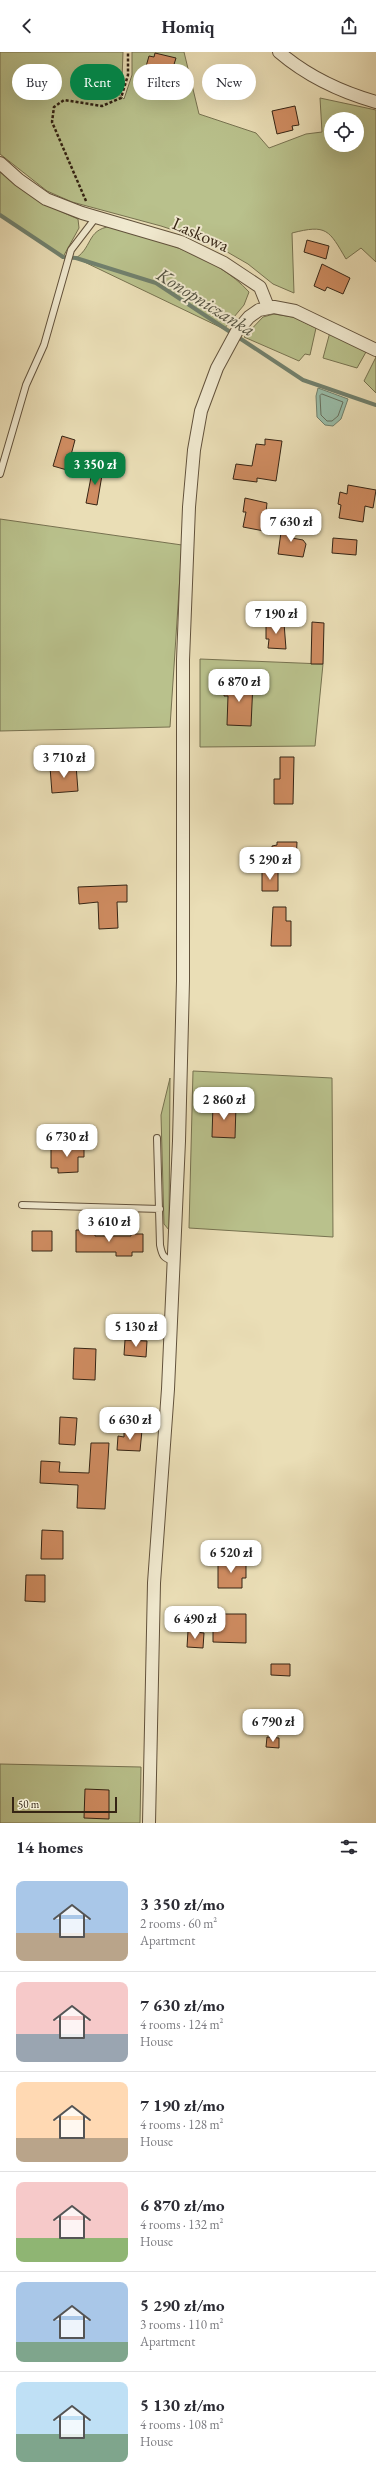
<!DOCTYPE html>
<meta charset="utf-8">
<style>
body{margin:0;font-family:"EB Garamond",serif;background:#f2f2f3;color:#2b2b33;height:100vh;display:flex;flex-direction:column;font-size:15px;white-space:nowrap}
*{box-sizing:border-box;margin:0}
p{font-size:13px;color:#7c7c81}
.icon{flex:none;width:22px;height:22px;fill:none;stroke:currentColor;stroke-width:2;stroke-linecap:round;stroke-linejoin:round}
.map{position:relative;height:1771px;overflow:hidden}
.panel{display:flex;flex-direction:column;background:#fff;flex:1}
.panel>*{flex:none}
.top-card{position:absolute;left:12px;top:12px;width:352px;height:36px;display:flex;gap:8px}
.buttons{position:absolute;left:324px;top:60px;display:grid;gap:8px}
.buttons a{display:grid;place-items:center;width:40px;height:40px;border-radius:50%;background:#fff;box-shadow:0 4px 16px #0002;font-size:20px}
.scale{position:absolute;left:12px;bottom:10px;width:105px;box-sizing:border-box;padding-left:4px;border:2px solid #352414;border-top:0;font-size:11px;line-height:14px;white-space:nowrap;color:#352414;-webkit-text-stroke:3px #f1ead0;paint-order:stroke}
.price{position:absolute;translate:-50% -34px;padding:0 9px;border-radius:8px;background:#fff;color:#222;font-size:13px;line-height:26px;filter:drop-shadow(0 1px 2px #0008)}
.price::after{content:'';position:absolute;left:50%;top:24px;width:12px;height:9px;margin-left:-6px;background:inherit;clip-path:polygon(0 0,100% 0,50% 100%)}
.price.on{background:#0b8043;color:#fff}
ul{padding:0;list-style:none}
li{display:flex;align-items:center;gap:12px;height:100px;padding:0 16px}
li+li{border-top:1px solid #e1e1e2}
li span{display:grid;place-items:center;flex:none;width:112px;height:80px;border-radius:8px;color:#555}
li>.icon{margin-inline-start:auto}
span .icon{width:48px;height:48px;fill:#fffc;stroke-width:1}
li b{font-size:17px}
h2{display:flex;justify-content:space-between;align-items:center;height:48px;padding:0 16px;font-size:17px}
.pill{padding:0 14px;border-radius:18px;background:#fff;box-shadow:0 4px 16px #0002;font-size:14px;line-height:36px}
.pill.on{background:#0b8043;color:#fff}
header{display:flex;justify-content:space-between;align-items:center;height:52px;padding:0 16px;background:#fff;font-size:18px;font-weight:700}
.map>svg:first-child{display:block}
</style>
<header><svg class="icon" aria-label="back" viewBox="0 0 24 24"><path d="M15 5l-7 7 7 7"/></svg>Homiq<svg class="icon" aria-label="share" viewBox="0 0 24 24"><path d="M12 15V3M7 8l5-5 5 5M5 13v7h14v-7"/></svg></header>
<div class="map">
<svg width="376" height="1771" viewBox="0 0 376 1771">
<rect width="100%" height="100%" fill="#eadeb6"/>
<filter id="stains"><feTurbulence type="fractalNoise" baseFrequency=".005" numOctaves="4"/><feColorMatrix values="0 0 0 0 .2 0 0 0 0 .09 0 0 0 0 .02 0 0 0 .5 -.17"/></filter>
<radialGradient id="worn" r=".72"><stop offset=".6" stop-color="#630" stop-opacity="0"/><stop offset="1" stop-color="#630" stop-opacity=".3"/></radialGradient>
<!-- green -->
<path fill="#b9c18c" stroke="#777250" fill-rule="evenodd" d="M0 0H123L122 27 116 40 124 47 132 23V0H184L199 62 256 81 269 96 306 82 322 80 320 46 376 58V210L361 196 346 207C329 178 327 172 292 181L294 241 273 232 248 212 210 190 161 174 72 150 47 139 0 102ZM331 67H357V93H331Z
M0 119C23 141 49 155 78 167L79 176 63 205 0 163Z
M116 174C161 191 216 203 249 240L244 253 224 277 76 206C94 194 86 175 116 174Z
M274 262 293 265 316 276 310 303 305 302 299 309 244 285 263 265Z
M330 280 366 300 357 316 323 306Z
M376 305V341L364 329Z
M0 467 182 493 170 675 0 679Z
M200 607 323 612 315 694 200 695Z
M193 1019 332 1026 333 1185 189 1176Z
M170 1026 169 1178 164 1172 161 1063Z
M0 1712 141 1715 140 1771H0Z"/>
<!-- water -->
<path fill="#99bda9" stroke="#71806d" d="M318 336 348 347 341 367 333 374 325 373 317 365 316 344Z"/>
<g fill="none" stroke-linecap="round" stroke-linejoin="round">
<!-- shore -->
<path stroke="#67705e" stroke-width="1" d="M322 342 343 350 338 364 332 369H327L321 363 320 344Z"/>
<!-- stream -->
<path stroke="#71806d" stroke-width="4" d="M0 163 63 205 76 206 156 231 303 328 376 353"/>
</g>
<!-- building -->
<path fill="#cf8c61" stroke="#352414" d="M155 1 176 6 172 19 168 18 165 31 143 25 149 4 154 5Z
M295 54 299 73 292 74 293 78 277 82 272 59Z
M307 188 329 194 326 207 304 200Z
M322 212 350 226 343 242 327 235 325 239 314 234Z
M62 384 75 388 67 418 53 414Z
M265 387 282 389 276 429 257 426V430L233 427 236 412 252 414 256 392 265 393Z
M93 415 103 417 97 453 86 451Z
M348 433 376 438 373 456 365 454 363 470 339 466 341 453 338 452 340 440 347 442Z
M245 446 267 451 264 479 243 475 246 460H243Z
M282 473 294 476 292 486 303 488 306 492 303 505 278 502Z
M333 486 357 488 356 503 332 501Z
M266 570 284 571 286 597 268 596 269 587H266Z
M312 570 324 571 323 612H311Z
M225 629 253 630 251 674 227 673 228 644H224Z
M280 705H294L293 752H274V727H280Z
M76 713 78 739 52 741 50 715Z
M277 790H297L296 812H291L287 816H272V794L277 793Z
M262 819H278V839H262Z
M127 833V850H117L118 876 99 877 98 850 79 852 78 835Z
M273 855H286V869H291V894H271Z
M213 1052 236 1053 235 1086 212 1085Z
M71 1091H84V1105H78V1120L58 1121V1116H51V1097H71Z
M76 1178H95V1184H131V1182H143V1200H132V1204H116V1200H76Z
M32 1179H52V1199H32Z
M125 1288 147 1289 146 1305 124 1303Z
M74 1296 96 1297 95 1328 73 1327Z
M60 1365 77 1366 75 1393 59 1392Z
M124 1377 142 1378 140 1399 117 1398 118 1384 124 1385Z
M91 1391H109L105 1457 77 1456 78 1433 40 1431 41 1409 60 1410 59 1420 89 1421Z
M42 1478 63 1479V1507H41Z
M218 1508H246V1526H242V1536H218Z
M26 1523H45V1550L25 1549Z
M218 1562H246V1591L213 1590V1570H218Z
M188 1579 204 1581 203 1596 187 1595Z
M271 1612H290V1624L271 1623Z
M267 1685 279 1686V1696L266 1695Z
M85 1737 109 1738V1767L84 1766Z"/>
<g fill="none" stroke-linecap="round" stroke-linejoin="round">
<defs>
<path id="service" d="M0 422 26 333 44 293 71 198 97 164
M157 1086 160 1193C162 1203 163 1206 173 1209
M22 1153 160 1157"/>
<path id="minor" d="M279 0C307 24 341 40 376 50
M0 111 19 128 46 147 82 161 181 190 224 211 260 235 268 255
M149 1771 154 1531 168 1337 179 1089 183 929V608L189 455 194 398 201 359 217 316 237 279 249 265 259 258 274 255 295 259 376 298"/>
</defs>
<!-- service casing -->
<use href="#service" stroke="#62523c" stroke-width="8"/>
<!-- minor casing -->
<use href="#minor" stroke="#62523c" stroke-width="14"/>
<!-- path -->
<path stroke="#352414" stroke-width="2.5" stroke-dasharray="3 2" stroke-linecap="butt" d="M86 149 52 70 54 55 64 48 102 54 121 46 128 23V0"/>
<!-- service -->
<use href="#service" stroke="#f1ead0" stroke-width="6"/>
<!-- minor -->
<use href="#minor" stroke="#f1ead0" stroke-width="12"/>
</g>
<g text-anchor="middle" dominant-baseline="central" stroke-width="4" stroke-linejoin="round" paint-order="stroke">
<!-- street labels -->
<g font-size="18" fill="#352414" stroke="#f1ead0">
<text transform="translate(201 182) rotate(24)">Laskowa</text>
</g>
<!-- water labels -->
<g font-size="19" font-style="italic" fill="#535241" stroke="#f1ead0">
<text transform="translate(206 250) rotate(32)">Konopniczanka</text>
</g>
</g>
<rect width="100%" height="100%" filter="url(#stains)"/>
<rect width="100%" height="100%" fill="url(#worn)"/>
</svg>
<div class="buttons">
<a><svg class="icon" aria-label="locate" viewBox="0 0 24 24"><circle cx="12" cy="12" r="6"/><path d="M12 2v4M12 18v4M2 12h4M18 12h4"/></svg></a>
</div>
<div class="scale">50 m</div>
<b class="price on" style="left:95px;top:434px">3 350 zł</b>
<b class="price" style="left:291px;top:491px">7 630 zł</b>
<b class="price" style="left:276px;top:583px">7 190 zł</b>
<b class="price" style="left:239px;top:651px">6 870 zł</b>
<b class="price" style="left:64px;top:727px">3 710 zł</b>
<b class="price" style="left:270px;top:829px">5 290 zł</b>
<b class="price" style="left:224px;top:1069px">2 860 zł</b>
<b class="price" style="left:67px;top:1106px">6 730 zł</b>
<b class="price" style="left:109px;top:1191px">3 610 zł</b>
<b class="price" style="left:136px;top:1296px">5 130 zł</b>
<b class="price" style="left:130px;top:1389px">6 630 zł</b>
<b class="price" style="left:231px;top:1522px">6 520 zł</b>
<b class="price" style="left:195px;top:1588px">6 490 zł</b>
<b class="price" style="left:273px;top:1691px">6 790 zł</b>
<div class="top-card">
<a class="pill">Buy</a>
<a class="pill on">Rent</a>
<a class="pill">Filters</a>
<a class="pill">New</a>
</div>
</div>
<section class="panel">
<h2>14 homes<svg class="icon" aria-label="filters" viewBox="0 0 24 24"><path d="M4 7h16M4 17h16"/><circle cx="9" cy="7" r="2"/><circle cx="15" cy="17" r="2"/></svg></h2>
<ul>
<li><span style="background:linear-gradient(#a9c7e8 65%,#b9a48a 0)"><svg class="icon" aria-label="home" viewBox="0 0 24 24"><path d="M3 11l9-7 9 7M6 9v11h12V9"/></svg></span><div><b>3 350 zł/mo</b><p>2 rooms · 60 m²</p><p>Apartment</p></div></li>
<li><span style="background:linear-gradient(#f6c9c9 65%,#9aa5b1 0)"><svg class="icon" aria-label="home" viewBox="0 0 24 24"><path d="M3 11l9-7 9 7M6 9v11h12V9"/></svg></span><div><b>7 630 zł/mo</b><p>4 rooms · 124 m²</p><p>House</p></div></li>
<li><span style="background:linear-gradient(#ffd9b3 70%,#b9a48a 0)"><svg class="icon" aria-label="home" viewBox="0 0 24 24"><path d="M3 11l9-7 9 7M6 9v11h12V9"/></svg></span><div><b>7 190 zł/mo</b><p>4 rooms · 128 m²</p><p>House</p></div></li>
<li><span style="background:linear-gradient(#f6c9c9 70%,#8fb573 0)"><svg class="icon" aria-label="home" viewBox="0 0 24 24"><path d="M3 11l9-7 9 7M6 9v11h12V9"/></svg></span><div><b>6 870 zł/mo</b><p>4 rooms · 132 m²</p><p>House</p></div></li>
<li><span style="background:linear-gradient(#a9c7e8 75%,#7fa58c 0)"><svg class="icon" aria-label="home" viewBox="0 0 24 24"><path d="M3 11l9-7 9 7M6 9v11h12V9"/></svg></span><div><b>5 290 zł/mo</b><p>3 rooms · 110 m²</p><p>Apartment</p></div></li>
<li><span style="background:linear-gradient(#bfe0f5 65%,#7fa58c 0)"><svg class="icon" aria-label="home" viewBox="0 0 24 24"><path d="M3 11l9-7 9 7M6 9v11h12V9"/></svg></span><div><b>5 130 zł/mo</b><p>4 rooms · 108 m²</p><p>House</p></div></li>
</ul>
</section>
